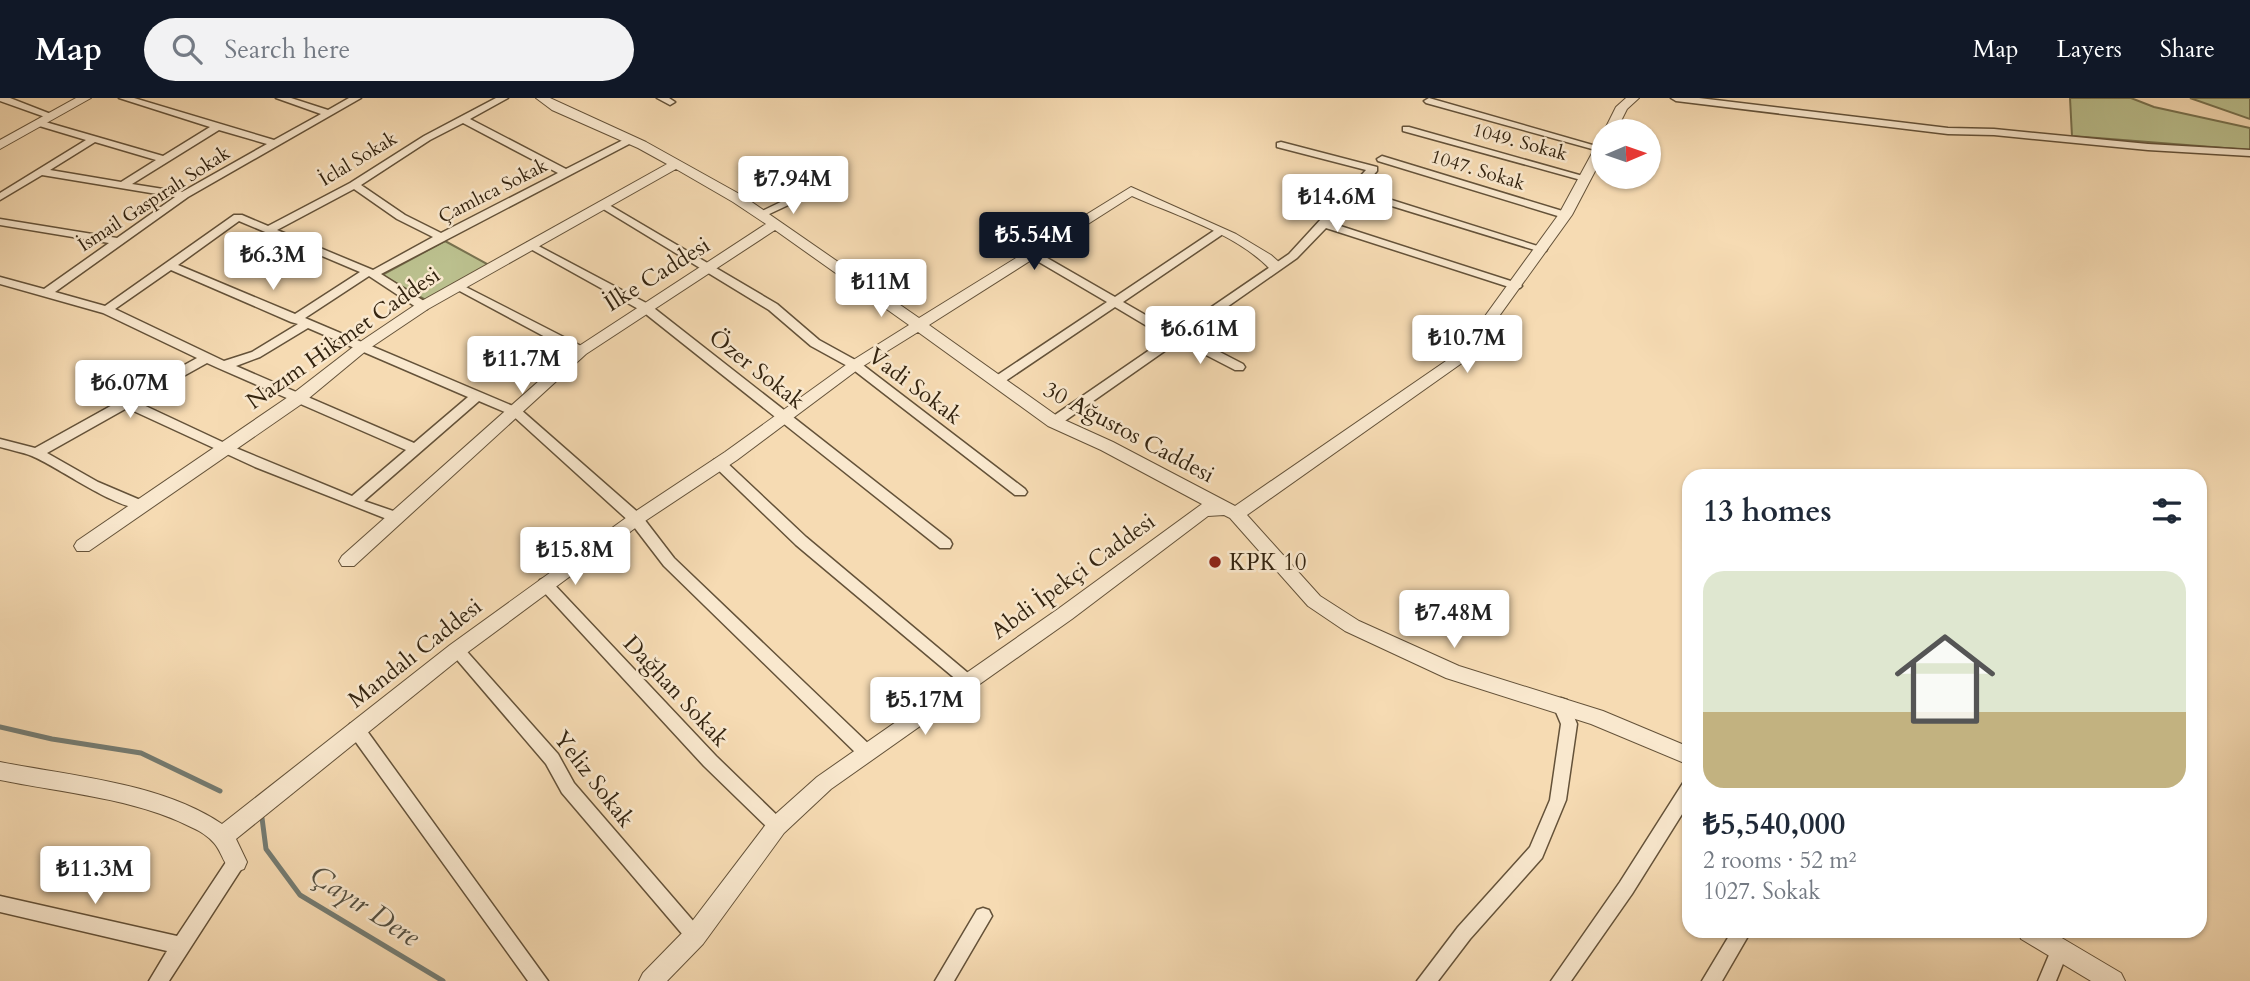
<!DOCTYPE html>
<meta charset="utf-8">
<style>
body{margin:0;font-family:Cardo,serif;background:#f2f2f3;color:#1f2937;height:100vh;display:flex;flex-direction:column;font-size:26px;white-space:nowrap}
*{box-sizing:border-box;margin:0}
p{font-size:23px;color:#747a83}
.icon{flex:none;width:38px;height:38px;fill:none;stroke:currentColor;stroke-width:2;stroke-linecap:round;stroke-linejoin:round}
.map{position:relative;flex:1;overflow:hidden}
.details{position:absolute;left:1682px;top:371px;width:525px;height:469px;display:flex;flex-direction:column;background:#fff;border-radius:21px;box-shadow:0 2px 5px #0004}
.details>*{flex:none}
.needle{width:46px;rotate:88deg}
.buttons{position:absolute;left:1591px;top:21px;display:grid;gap:14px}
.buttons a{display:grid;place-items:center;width:70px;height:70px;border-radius:50%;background:#fff;box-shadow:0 2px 5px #0004;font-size:35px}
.price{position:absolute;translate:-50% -60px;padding:0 16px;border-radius:7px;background:#fff;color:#222;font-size:23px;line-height:46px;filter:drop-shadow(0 2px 4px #0008)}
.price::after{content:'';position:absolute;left:50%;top:42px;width:21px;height:16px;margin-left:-10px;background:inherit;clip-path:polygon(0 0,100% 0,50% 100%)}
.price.selected{background:#111827;color:#fff}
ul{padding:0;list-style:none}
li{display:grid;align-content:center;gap:14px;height:371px;padding:0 21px}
li span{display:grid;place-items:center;height:217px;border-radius:21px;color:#555}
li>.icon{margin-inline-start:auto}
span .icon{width:126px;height:126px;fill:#fffc;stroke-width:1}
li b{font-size:30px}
h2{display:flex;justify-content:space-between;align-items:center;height:84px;padding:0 21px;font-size:30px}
header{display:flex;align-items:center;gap:42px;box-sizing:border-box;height:98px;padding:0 35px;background:#111827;color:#fff}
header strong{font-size:33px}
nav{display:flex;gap:38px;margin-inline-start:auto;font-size:24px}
.search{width:490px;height:63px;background:#f2f2f3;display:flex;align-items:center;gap:18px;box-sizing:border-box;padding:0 24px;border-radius:38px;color:#747a83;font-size:26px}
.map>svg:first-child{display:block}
</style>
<header>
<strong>Map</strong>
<div class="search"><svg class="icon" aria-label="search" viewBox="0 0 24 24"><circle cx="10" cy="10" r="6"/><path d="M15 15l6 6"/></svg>Search here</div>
<nav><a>Map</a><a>Layers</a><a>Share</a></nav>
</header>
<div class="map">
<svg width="2250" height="883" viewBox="0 0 2250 883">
<rect width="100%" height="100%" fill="#f6dbb3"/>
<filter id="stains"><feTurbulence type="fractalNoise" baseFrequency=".00286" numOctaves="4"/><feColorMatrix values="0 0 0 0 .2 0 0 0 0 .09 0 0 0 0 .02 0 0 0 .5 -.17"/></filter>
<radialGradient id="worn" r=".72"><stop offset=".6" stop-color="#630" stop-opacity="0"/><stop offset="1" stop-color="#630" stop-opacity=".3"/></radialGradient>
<!-- green -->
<path fill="#bbc08e" stroke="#78724f" stroke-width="2" d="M2070 0H2131L2154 9 2250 30V52L2072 38Z
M2190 0H2250V21Z
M445 143 489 167 426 202 382 177Z"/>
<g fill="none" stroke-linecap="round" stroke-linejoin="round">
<!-- stream -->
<path stroke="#757d74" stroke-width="5" d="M0 629 52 641 141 655 220 693
M262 720 266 751 300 797 443 883"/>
<defs>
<path id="minor" d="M0 0H10L56 18 48 20 0 3Z
M119 0H134L274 42 321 16 276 0H291L328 12 349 0H361L188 99 55 194 105 208 234 117H242L268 128 350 85 424 38 496 0H508L470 21 566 71 627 40H633V44L381 176 427 205V211H419L369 178 305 220 520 311 641 417 674 460 873 650 875 655 873 660 867 662 861 660 664 468 631 425 512 317 479 303 364 403 402 416 404 420 397 425 255 369 127 310 47 355 98 384 145 404 147 407 145 410C123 416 55 367 32 358 22 354 10 352 0 349V341L35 350 197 260 103 215 0 186V179L44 191 109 145 0 127V121L117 140 175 99 42 77 0 102V95L86 42 36 27V23H42L163 58 210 29ZM463 25 558 75 441 135 405 117 361 87 430 42ZM219 32 267 46 182 94 132 86ZM95 44 156 62 121 84 50 72ZM354 91 397 121 433 139 373 172 277 132ZM239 123 360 174 295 216 178 167ZM171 172 291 224 298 226 252 254 224 263 115 211ZM308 230 468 299 414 345 236 268 260 259ZM207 265 218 270 406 352 352 398 231 348 137 304Z
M657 0H669L675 4 670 7Z
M1429 0 1603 50V54L1426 5 1424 3Z
M1671 0H1699L1948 30 1994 31 2148 46 2250 52V58L2148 52 1994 37 1948 36 1676 3Z
M1403 29H1409L1590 80 1589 82H1581L1403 33Z
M1281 44 1377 69V73L1360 92 1547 151 1546 153H1538L1356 97 1331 125 1520 186 1522 188 1520 190H1512L1326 130 1297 160 1187 237 1243 266 1245 269 1243 272H1235L1179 243 1059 327H1049L1048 324 1049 321 1167 240 1115 209 1001 286H993L991 283 993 280 1107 204 1027 157V153H1035L1115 199 1215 132H1223V136L1123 204 1175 234 1289 156 1366 72 1277 49V45Z
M1382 58 1569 115 1570 117 1565 120 1561 119 1378 63 1377 61Z
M812 89 816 90V94L765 118H757L756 116Z
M604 104 777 206 819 242 859 264 1025 391 1027 394 1025 397H1015L851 270 811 248 769 212 600 109 599 107Z
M531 144 650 207 950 442 952 446 950 450H940L642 213 527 149V145Z
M458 185 585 250 587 253 581 257 577 256 454 190V186Z
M719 360 724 362 806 439 974 580 977 584 974 588 969 590 964 588 796 447 714 368 712 365 714 362Z
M545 480 550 482 716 658 783 723 785 728 783 733 777 736 771 733 704 668 540 490 538 486 540 482Z
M457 546 462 548 558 656 574 685 701 832 704 838 701 844 695 847 689 844 562 695 546 666 452 556 449 552 452 548Z
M1561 600 1567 602 1577 626 1566 702 1542 760 1470 841 1438 883H1417L1458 829 1530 749 1550 702 1561 626 1553 607 1555 602Z
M356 624 362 626 548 883H528L350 636 348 631 350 626Z
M1689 683V705L1632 796 1571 883H1551L1620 784 1683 685Z
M236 756 242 758 245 764 242 770 169 883H149L167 853 0 814V798L177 838 230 758Z
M983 810 989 812 992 818 954 883H935L977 812Z
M1732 833H1751L1722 883H1702Z
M2060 842 2066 845 2069 851 2056 883H2038L2054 845Z"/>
<path id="tertiary" d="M76 0H91L0 51V42Z
M536 0H550L646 44 743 98 919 220 1131 89 1236 136 1271 157 1280 165V171H1270C1235 135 1177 118 1132 98L929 227 1060 320 1113 344 1235 408 1459 254 1559 116 1597 46 1603 42V58L1572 117 1469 260 1247 417 1320 498 1359 523 1459 568 1603 613 1689 649V667L1591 626 1446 580 1345 533 1308 508 1230 420 1224 417 1208 418 1072 521 831 691 784 735 703 846 667 883H639L643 875 687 830 770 721 817 679 1058 511 1202 406 1101 352 1048 328 918 234 860 270 737 362 642 425 464 557 236 741 247 764 244 771 236 774C223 769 223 755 214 745 209 739 200 733 193 730 135 700 63 695 0 682V664C71 678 162 685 222 726L450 547 630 417 725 354 850 264 909 227 775 132 586 256 354 468H342L339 463 342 458 576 250 766 126 733 104 676 71 428 211 367 252 303 305 89 453H77L74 448 77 443 291 297 357 246 418 205 667 66 638 50 552 12Z
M1626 0H1639L1627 11 1616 33H1604L1616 9Z
M2018 833H2050L2121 875 2125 883H2091L2021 841Z"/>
</defs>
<!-- minor casing -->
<use href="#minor" stroke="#645239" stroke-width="3"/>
<!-- tertiary casing -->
<use href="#tertiary" stroke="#645239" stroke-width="2"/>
<!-- minor -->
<use href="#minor" fill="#f9e8ce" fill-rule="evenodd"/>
<!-- tertiary -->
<use href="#tertiary" fill="#f9e8ce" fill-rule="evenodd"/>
</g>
<!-- markers -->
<circle fill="#8f2418" stroke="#f9e8ce" stroke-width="2.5" cx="1215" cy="464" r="7"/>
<g text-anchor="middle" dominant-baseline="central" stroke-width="5" stroke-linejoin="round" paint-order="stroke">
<!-- far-street labels -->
<g font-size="19" fill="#342410" stroke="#f9e8ce">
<text transform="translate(1520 44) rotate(15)">1049. Sokak</text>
<text transform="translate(358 61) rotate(-31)">İclal Sokak</text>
<text transform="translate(1478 72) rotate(17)">1047. Sokak</text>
<text transform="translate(493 93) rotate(-27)">Çamlıca Sokak</text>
<text transform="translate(154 101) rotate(-33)">İsmail Gaspıralı Sokak</text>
</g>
<!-- street labels -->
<g font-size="23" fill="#342410" stroke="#f9e8ce">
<text transform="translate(657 176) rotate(-32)">İlke Caddesi</text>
<text transform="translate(343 240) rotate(-35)">Nazım Hikmet Caddesi</text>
<text transform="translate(757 271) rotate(38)">Özer Sokak</text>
<text transform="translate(915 288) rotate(37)">Vadi Sokak</text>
<text transform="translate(1129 334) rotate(28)">30 Ağustos Caddesi</text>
<text transform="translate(1073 478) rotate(-36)">Abdi İpekçi Caddesi</text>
<text transform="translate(415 555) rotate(-38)">Mandalı Caddesi</text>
<text transform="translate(676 593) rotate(47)">Dağhan Sokak</text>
<text transform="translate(594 681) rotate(52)">Yeliz Sokak</text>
</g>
<!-- poi labels -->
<g font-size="23" fill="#342410" stroke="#f9e8ce" text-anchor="start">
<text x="1229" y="464">KPK 10</text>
</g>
<!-- near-water labels -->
<g font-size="28" font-style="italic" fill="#555142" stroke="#f9e8ce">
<text transform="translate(365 808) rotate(33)">Çayır Dere</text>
</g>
</g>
<rect width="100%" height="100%" filter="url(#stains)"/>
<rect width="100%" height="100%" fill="url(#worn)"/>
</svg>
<div class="buttons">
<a><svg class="needle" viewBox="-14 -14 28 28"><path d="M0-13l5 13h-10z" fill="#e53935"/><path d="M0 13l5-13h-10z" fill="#747a83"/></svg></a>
</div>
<b class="price" style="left:793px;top:118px">₺7.94M</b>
<b class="price" style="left:1337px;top:136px">₺14.6M</b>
<b class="price selected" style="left:1034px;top:174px">₺5.54M</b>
<b class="price" style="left:273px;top:194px">₺6.3M</b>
<b class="price" style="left:881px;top:221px">₺11M</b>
<b class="price" style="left:1200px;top:268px">₺6.61M</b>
<b class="price" style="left:1467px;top:277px">₺10.7M</b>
<b class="price" style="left:522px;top:298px">₺11.7M</b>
<b class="price" style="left:130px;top:322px">₺6.07M</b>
<b class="price" style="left:575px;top:489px">₺15.8M</b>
<b class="price" style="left:1454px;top:552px">₺7.48M</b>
<b class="price" style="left:925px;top:639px">₺5.17M</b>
<b class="price" style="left:95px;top:808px">₺11.3M</b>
<section class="details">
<h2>13 homes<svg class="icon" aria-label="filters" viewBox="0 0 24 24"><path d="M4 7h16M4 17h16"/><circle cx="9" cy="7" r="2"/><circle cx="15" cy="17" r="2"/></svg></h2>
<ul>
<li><span style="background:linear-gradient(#dfe7d0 65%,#c2b280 0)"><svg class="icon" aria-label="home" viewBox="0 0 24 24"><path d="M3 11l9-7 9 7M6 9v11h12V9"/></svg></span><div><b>₺5,540,000</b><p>2 rooms · 52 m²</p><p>1027. Sokak</p></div></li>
</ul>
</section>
</div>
